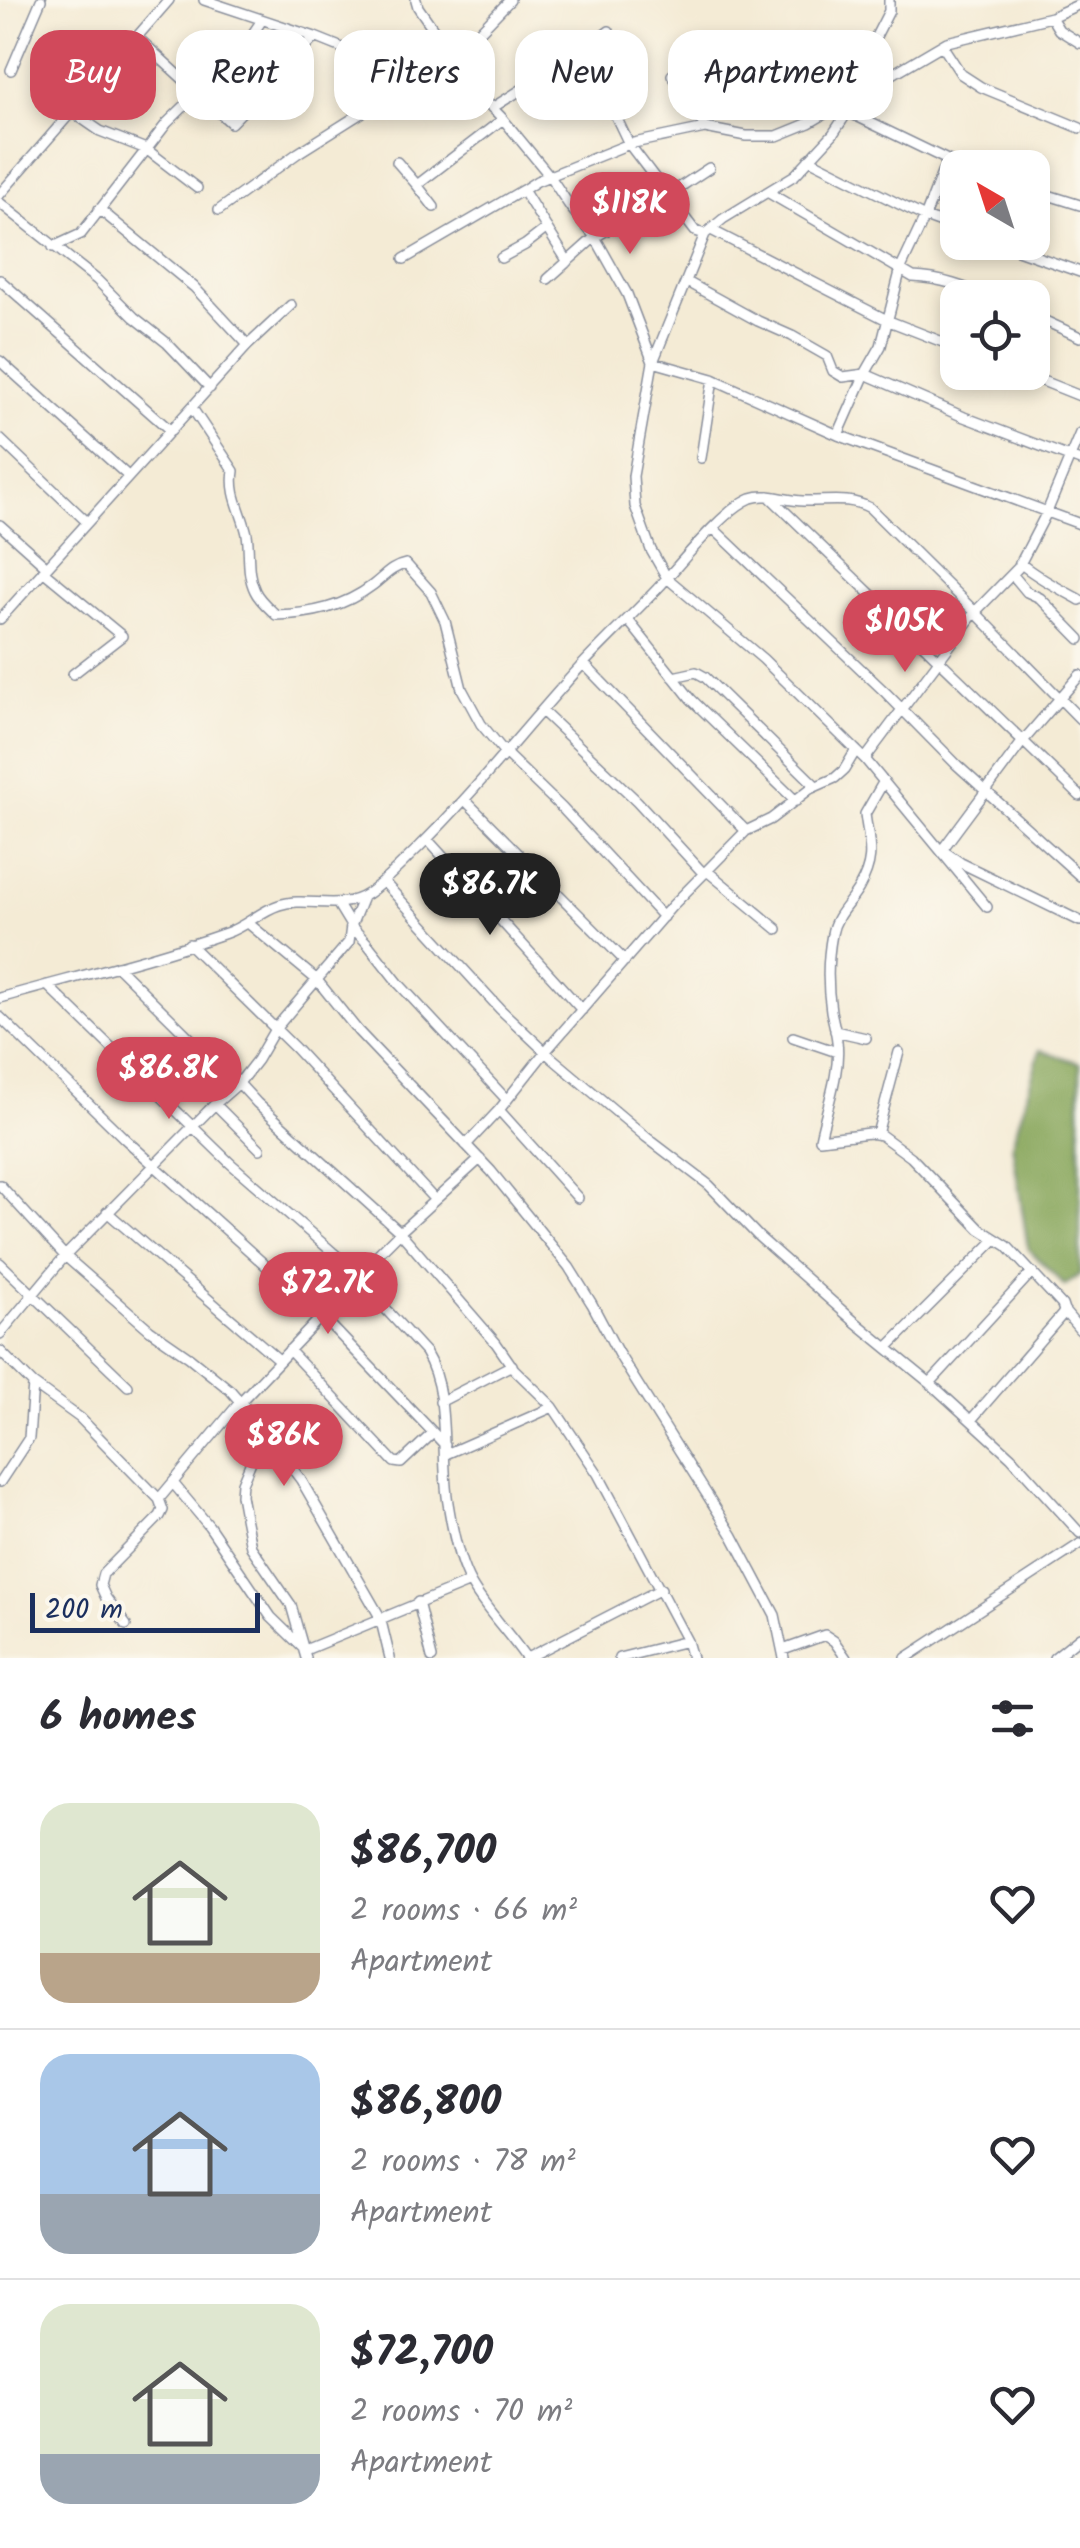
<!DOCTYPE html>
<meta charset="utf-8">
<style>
body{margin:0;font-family:Kalam,sans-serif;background:#f7f7f7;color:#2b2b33;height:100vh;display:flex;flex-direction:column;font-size:38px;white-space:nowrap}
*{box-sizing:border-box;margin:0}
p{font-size:32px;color:#7c7c81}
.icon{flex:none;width:55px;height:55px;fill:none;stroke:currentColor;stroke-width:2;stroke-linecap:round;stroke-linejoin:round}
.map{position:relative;height:1658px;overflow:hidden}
.sheet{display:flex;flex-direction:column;background:#fff;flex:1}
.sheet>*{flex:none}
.guide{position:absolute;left:30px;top:30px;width:1020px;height:90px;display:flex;gap:20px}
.needle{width:65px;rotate:321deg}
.buttons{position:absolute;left:940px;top:150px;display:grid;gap:20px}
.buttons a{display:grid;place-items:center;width:110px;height:110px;border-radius:20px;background:#fff;box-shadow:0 5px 15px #0003;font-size:50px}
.scale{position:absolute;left:30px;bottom:25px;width:230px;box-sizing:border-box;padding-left:10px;border:5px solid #1b2f5e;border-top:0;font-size:28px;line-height:35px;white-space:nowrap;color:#1b2f5e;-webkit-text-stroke:8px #fbf7ec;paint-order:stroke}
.price{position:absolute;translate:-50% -85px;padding:0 22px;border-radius:35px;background:#d1495b;color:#fff;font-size:32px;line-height:65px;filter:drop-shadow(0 2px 5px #0008)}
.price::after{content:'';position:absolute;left:50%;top:60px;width:30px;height:22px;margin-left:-15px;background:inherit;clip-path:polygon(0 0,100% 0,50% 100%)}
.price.selected{background:#222;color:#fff}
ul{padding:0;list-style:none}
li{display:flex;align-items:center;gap:30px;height:250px;padding:0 40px}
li+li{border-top:2px solid #e1e1e2}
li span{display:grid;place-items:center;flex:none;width:280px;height:200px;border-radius:30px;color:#555}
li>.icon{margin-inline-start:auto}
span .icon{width:120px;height:120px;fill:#fffc;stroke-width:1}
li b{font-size:42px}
h2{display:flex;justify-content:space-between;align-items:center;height:120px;padding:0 40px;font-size:42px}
.pill{padding:0 35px;border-radius:30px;background:#fff;box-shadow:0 5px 15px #0003;font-size:35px;line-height:90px}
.pill.selected{background:#d1495b;color:#fff}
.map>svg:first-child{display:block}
</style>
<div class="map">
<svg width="1080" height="1658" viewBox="0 0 1080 1658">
<rect width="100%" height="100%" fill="#fbf7ec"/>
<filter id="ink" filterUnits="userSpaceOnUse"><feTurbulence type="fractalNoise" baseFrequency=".01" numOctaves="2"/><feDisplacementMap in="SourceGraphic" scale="20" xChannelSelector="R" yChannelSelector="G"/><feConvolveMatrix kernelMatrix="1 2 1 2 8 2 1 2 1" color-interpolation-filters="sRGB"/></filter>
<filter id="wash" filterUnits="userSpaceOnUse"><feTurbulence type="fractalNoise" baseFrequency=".0048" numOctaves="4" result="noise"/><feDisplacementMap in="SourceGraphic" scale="40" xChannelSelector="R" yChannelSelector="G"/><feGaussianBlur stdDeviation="2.25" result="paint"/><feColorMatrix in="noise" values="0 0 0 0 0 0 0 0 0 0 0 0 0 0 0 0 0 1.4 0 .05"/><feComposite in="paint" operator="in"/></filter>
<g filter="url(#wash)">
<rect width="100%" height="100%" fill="#f4ebd5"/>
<!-- forest -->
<path fill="#85a458" stroke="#506a5b" stroke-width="2.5" d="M1040 1050 1080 1063V1274L1065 1286 1028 1249 1012 1144Z"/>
</g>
<g filter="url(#ink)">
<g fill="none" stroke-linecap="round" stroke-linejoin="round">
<defs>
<path id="minor" d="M204 0 315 37 417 78
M416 0 418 7 477 92 503 119 549 175 571 208 595 237 627 294 653 362 633 476 635 506 651 550 667 578 763 659 865 759 987 907
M889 0V11L870 48 861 92 833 134 795 175 723 219 705 234 653 362 713 379 838 435 1080 524
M1051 17 1059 30 1080 43
M137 37 231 123 315 37
M942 45 961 74 981 87 1080 128
M578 54 609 31
M11 70 41 0
M672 75 693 104 705 128
M593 77 627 51
M492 108 578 54 608 100 629 144 695 231 705 234
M71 111 100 131 146 149 197 188
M848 112 964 168
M809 159 925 217 958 229
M397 162 417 185 503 119
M417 185 434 207
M1032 190 1080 205
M769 193 913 277C941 278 965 287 991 298
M0 194 169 0
M0 203 97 280 134 317 167 343 210 388
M99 209 194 287 248 345
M219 210 298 153 417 78 453 59 510 0
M711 230 889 321 958 348
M995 242 1080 272
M53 247 81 234 167 123 241 51 262 20
M501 258 525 245 547 228
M404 259 523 190
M568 262 523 190 537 181 629 144 705 128 746 136H777L809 123 947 42 1051 17 1080 4
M548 279 595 237 668 195 709 168
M0 280 171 431
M687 282 758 321 792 336 827 356 833 371 843 377 865 374 964 417 1080 461
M1032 315 1080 337
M0 361 128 476
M1020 372 1080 396
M192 408 234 471C230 495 242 511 247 534 250 553 246 573 255 591 259 600 269 608 276 615 312 614 344 607 373 585 385 576 391 567 406 564L431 592 445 621 462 689 481 724 506 754 562 808 663 917
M838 435 865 374 881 346 901 268 925 217 947 160
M0 439 87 522
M701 458 713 379
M769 496 1080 796
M0 525 47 567
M713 528 886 693 957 765 1080 876
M1020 563C1039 579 1059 588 1080 600
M43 571 122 636 73 674
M1012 574 1027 592 1040 598 1080 639
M0 619 248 345 291 305
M628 620 691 699 796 801
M584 664 746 831
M1080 675 1023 741 942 850 961 863 1080 921
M673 677 696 672 705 677 816 786
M542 711 637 801 704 874
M865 759 975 612 1080 719
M884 781 865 814C869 845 876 858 859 888 850 904 835 915 832 934 827 960 827 985 831 1011 833 1021 836 1031 837 1041 841 1072 826 1109 820 1139L869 1133 881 1135 911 1157 980 1229 1007 1246 1062 1305 1064 1311 1062 1315 971 1420
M465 800 625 961
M427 839 582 1010
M707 871 777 929
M383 881 500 1009 552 1058 646 1137 709 1185 759 1237 854 1321 930 1383 1011 1457 1080 1533
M363 897 351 926 366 942 400 985 507 1100
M248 923 317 980 358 1031 491 1171 569 1267 592 1304 618 1353 733 1536 775 1615 784 1658
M189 944 295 1048 435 1200
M117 966 194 1042 213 1055 257 1103 400 1232 496 1343 514 1369 553 1407 598 1474 687 1641 692 1658
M47 985 230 1163 337 1256 425 1352C451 1394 440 1457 448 1503 452 1528 458 1561 471 1584 486 1610 509 1633 526 1658
M0 998C75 977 152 959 226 933 245 927 260 911 279 905 307 896 340 912 367 894 386 881 401 864 418 848 471 796 515 740 564 685 594 650 628 620 659 587 680 564 724 509 751 498 769 492 785 501 803 501 827 502 848 496 870 508L975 612 1018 568 1047 512 1080 433
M0 1017 125 1139 322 1316 445 1445
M835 1031 866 1038
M793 1037 837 1052
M215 1104 260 1149
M499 1110 578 1198
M877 1134 899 1052
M466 1145 499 1110 545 1052 672 906 746 831 771 819 810 789 835 778 844 770 856 750
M0 1185 65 1256 150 1330 189 1357 230 1390 256 1420 301 1480 380 1617 390 1658
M107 1212 279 1360
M0 1263 128 1386
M1064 1311 1080 1330
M0 1334 65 1256 215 1104 239 1083 257 1060 275 1029 349 942 351 926 337 903
M887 1348 995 1240
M289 1350 394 1462 401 1463 433 1433
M0 1351 33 1384 80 1418 159 1499 163 1510 160 1516 103 1574 100 1585 106 1598 126 1625
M930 1383 1032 1272
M440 1402 512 1365
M260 1425 250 1464 242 1483 241 1495 245 1517 251 1547 291 1605 306 1658
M446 1454 553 1407
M0 1482 29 1438 33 1384
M173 1483 209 1526 271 1617 305 1650 470 1582
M159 1499 241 1401 322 1316 356 1276 400 1232 480 1159
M418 1602 432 1658
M783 1650 825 1635 834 1641 846 1658
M527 1658 661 1589
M619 1658 687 1641
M906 1658 1080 1544
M1054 1658 1080 1637"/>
</defs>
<!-- minor casing -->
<use href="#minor" stroke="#888d9a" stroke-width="12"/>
<!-- minor -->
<use href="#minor" stroke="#fff" stroke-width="9"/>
</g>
</g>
</svg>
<div class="buttons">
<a><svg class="needle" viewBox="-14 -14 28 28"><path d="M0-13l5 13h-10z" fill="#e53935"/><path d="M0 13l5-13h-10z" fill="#7c7c81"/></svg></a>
<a><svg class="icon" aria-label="locate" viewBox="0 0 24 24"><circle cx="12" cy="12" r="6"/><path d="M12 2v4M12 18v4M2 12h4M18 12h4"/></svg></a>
</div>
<div class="scale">200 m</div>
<b class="price" style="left:630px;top:257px">$118K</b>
<b class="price" style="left:905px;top:675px">$105K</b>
<b class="price selected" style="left:490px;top:938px">$86.7K</b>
<b class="price" style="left:169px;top:1122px">$86.8K</b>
<b class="price" style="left:328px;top:1337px">$72.7K</b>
<b class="price" style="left:284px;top:1489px">$86K</b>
<div class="guide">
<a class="pill selected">Buy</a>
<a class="pill">Rent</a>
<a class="pill">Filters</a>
<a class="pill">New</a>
<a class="pill">Apartment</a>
</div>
</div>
<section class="sheet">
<h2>6 homes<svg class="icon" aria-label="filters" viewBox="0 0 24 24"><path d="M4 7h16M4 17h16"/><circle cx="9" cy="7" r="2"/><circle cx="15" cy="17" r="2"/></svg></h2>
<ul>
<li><span style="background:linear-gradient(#dfe7d0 75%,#b9a48a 0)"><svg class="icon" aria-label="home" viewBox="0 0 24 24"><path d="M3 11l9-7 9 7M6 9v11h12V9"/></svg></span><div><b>$86,700</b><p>2 rooms · 66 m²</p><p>Apartment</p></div><svg class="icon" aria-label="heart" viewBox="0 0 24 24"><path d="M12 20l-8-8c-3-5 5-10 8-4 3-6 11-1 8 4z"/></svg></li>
<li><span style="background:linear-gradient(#a9c7e8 70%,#9aa5b1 0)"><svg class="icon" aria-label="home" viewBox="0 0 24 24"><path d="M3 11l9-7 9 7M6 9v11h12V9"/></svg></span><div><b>$86,800</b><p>2 rooms · 78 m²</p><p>Apartment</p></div><svg class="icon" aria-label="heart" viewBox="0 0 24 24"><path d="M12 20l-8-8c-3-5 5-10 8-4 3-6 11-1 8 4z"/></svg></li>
<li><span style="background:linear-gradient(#dfe7d0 75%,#9aa5b1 0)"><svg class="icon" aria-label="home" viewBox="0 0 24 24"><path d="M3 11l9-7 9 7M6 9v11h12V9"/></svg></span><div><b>$72,700</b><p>2 rooms · 70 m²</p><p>Apartment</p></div><svg class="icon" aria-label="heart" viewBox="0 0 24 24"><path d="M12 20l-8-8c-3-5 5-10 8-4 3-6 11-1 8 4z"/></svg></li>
</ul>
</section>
